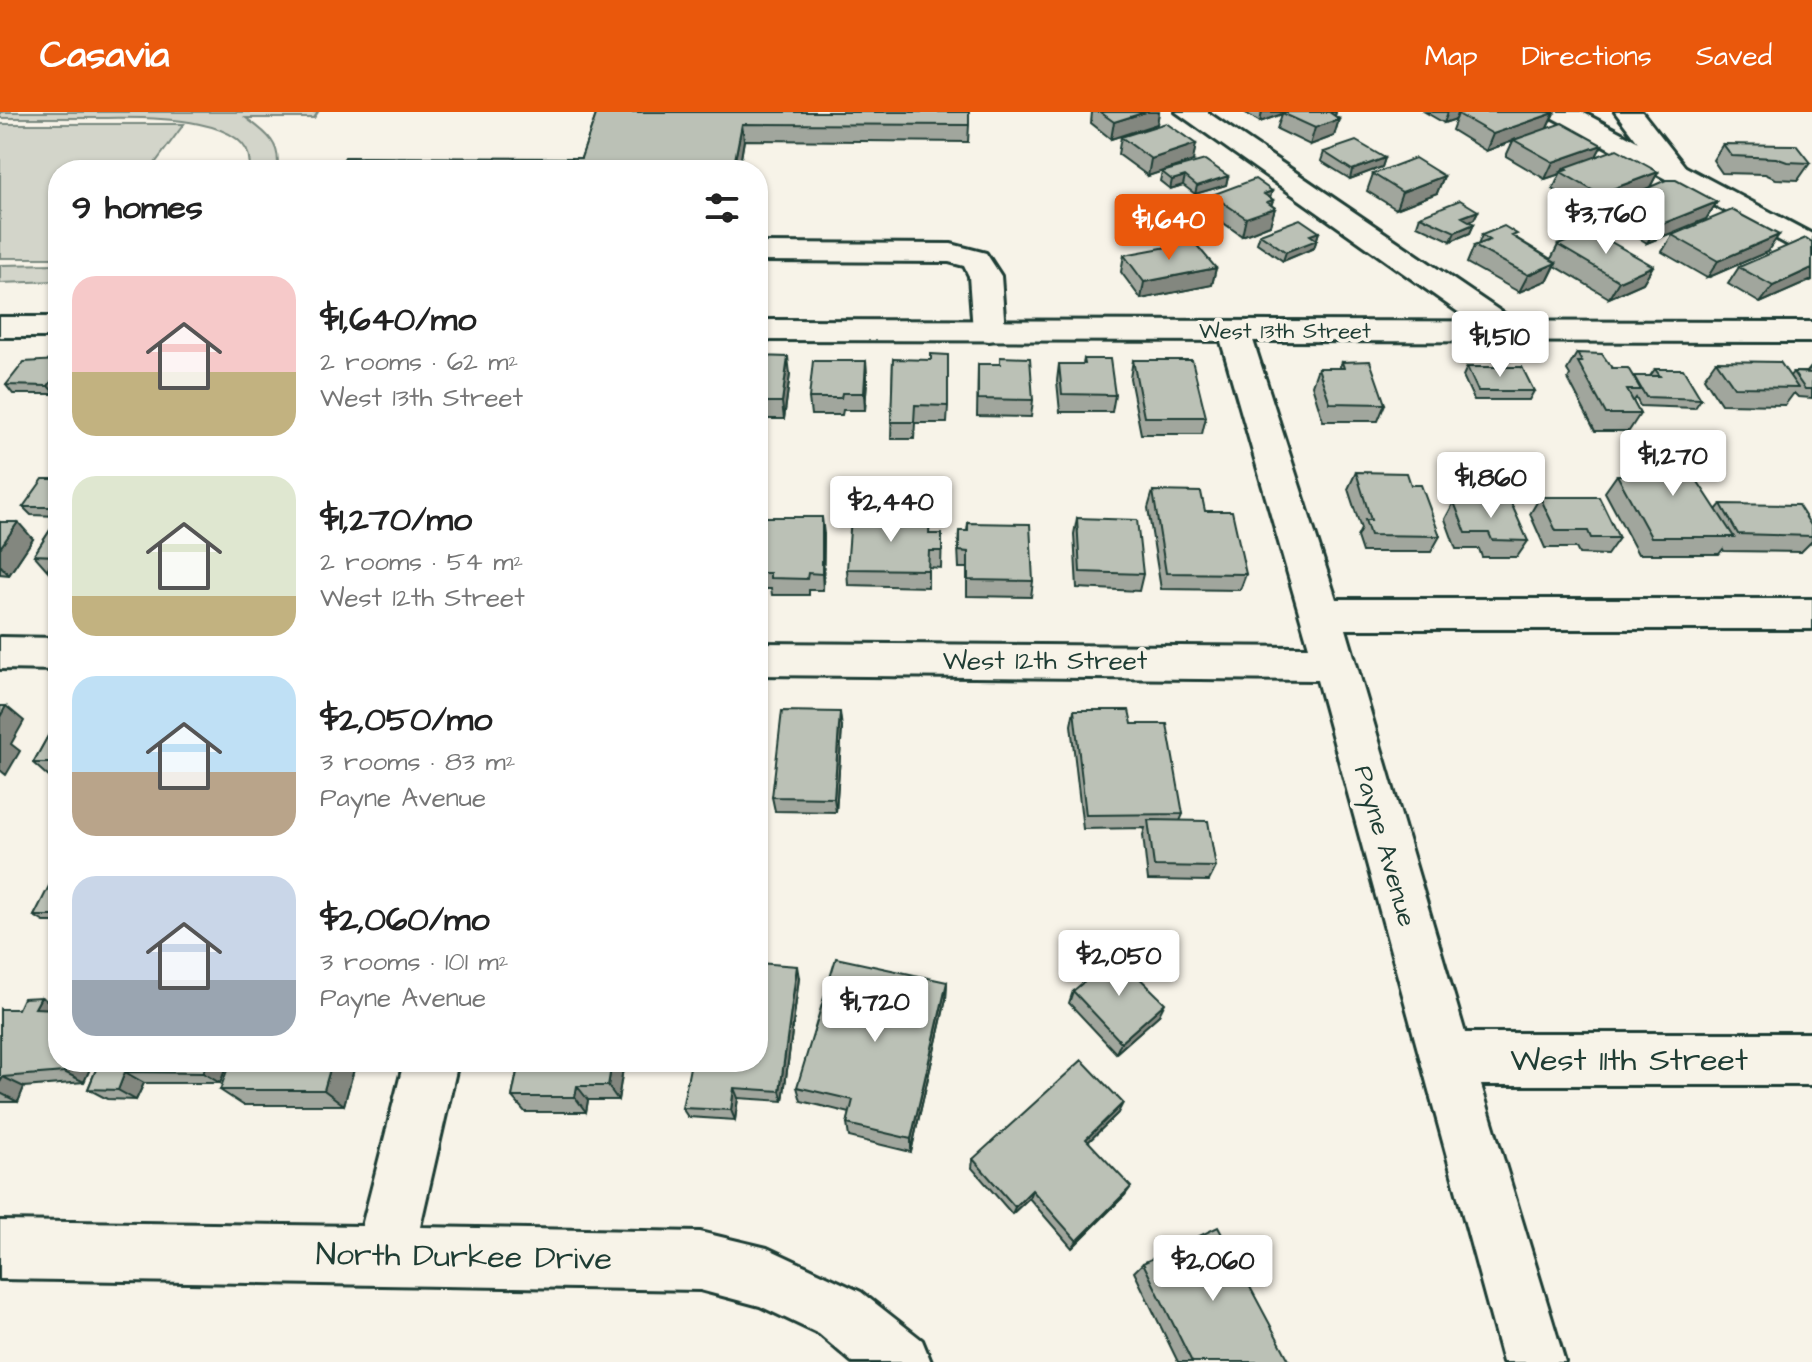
<!DOCTYPE html>
<meta charset="utf-8">
<style>
body{margin:0;font-family:"Architects Daughter",sans-serif;background:#f6f6f6;color:#222;height:100vh;display:flex;flex-direction:column;font-size:30px;white-space:nowrap}
*{box-sizing:border-box;margin:0}
p{font-size:26px;color:#767676}
.icon{flex:none;width:44px;height:44px;fill:none;stroke:currentColor;stroke-width:2;stroke-linecap:round;stroke-linejoin:round}
.map{position:relative;flex:1;overflow:hidden}
.panel{position:absolute;left:48px;top:48px;width:720px;height:912px;display:flex;flex-direction:column;background:#fff;border-radius:32px;box-shadow:0 2px 6px #0004}
.panel>*{flex:none}
.price{position:absolute;translate:-50% -68px;padding:0 18px;border-radius:8px;background:#fff;color:#222;font-size:26px;line-height:52px;filter:drop-shadow(0 2px 4px #0008)}
.price::after{content:'';position:absolute;left:50%;top:48px;width:24px;height:18px;margin-left:-12px;background:inherit;clip-path:polygon(0 0,100% 0,50% 100%)}
.price.selected{background:#ea580c;color:#fff}
ul{padding:0;list-style:none}
li{display:flex;align-items:center;gap:24px;height:200px;padding:0 24px}
li span{display:grid;place-items:center;flex:none;width:224px;height:160px;border-radius:24px;color:#555}
li>.icon{margin-inline-start:auto}
span .icon{width:96px;height:96px;fill:#fffc;stroke-width:1}
li b{font-size:34px}
h2{display:flex;justify-content:space-between;align-items:center;height:96px;padding:0 24px;font-size:34px}
header{display:flex;align-items:center;gap:48px;box-sizing:border-box;height:112px;padding:0 40px;background:#ea580c;color:#fff}
header strong{font-size:38px}
nav{display:flex;gap:44px;margin-inline-start:auto;font-size:28px}
.map>svg:first-child{display:block}
</style>
<header>
<strong>Casavia</strong>
<nav><a>Map</a><a>Directions</a><a>Saved</a></nav>
</header>
<div class="map">
<svg width="1812" height="1250" viewBox="0 0 1812 1250">
<rect width="100%" height="100%" fill="#f7f3e8"/>
<filter id="ink" filterUnits="userSpaceOnUse"><feTurbulence type="fractalNoise" baseFrequency=".0125" numOctaves="2"/><feDisplacementMap in="SourceGraphic" scale="16" xChannelSelector="R" yChannelSelector="G"/><feConvolveMatrix kernelMatrix="1 2 1 2 8 2 1 2 1" color-interpolation-filters="sRGB"/></filter>
<g filter="url(#ink)">
<!-- green -->
<path fill="#d3d5ca" stroke="#79897f" stroke-width="2" d="M0 0H318L314 6H246C265 20 282 31 277 58H249C260 0 133 6 98 6 66 6 33 6 0 6Z
M0 12H184L150 58H58V146H0Z
M58 152V169L0 171V153Z"/>
<g fill="none" stroke-linecap="round" stroke-linejoin="round">
<defs>
<path id="street" d="M1176 0H1207L1519 212 1523 219 1519 226 1507 229 1495 226Z
M1615 0H1642L1690 61 1686 67 1676 69 1666 67Z
M758 131 951 132 986 141 1001 164 1005 219 1001 226 989 229 977 226 973 219 969 164 964 154 949 150 758 149Z
M1234 209 1246 212 1250 219 1336 487H1812V517H1346L1465 921H1812V973H1481L1565 1250H1503L1317 568 758 563V531L1309 535 1218 219 1222 212Z
M0 525 58 526V558L0 557Z
M404 950H458L420 1115 700 1120 767 1136 861 1180 922 1228 931 1250H852L819 1222 760 1194 700 1178 0 1167V1109L362 1114Z"/>
<path id="secondary" d="M1549 0H1582L1812 122V143L1801 140 1553 6Z
M0 205H58V225H0Z
M758 208 1812 210V230L758 228Z"/>
</defs>
<!-- street casing -->
<use href="#street" stroke="#1f3d34" stroke-width="6"/>
<!-- secondary casing -->
<use href="#secondary" stroke="#1f3d34" stroke-width="6"/>
<!-- street -->
<use href="#street" fill="#f7f3e8" fill-rule="evenodd"/>
<!-- secondary -->
<use href="#secondary" fill="#f7f3e8" fill-rule="evenodd"/>
</g>
<!-- wall -->
<path fill="#a1a69d" stroke="#1f3d34" stroke-width="2" d="M597 0 969 13 968 30 744 28 739 58H337L581 46Z
M1092 0H1159L1157 12 1111 27 1091 11Z
M1244 0H1336L1335 4 1339 7 1334 24 1310 33 1277 17 1282 2 1260 10Z
M1425 0H1552L1554 1 1547 16 1602 33 1596 44 1658 60 1650 75 1717 90 1706 107 1647 131 1607 107 1616 90 1632 83 1590 99 1553 77 1560 62 1545 67 1506 44 1513 29 1486 39 1452 18 1456 7 1444 11Z
M1121 25 1193 49 1148 64 1118 42Z
M1723 32 1810 51 1798 68 1776 67 1765 62 1722 61 1713 48Z
M1324 40 1385 46 1382 55 1350 67 1321 49Z
M1162 60 1228 64 1226 73 1195 82 1183 73 1170 77 1160 69Z
M1373 62 1444 64 1437 81 1396 97 1367 79Z
M1272 79 1270 86 1273 88 1271 93 1275 96 1270 113 1242 124 1208 100 1212 83Z
M1478 99 1474 107 1470 109 1474 112 1470 121 1451 129 1417 113 1420 104Z
M1319 120 1314 136 1283 149 1257 131 1260 122Z
M1482 123 1516 126 1551 147 1558 133 1653 154 1643 171 1609 186 1555 154 1548 168 1519 180 1467 151 1474 134 1478 133Z
M1672 123 1767 140 1707 166 1662 140Z
M1812 130V168L1760 191 1728 172 1739 155Z
M1124 143 1216 156 1212 173 1141 187 1121 160Z
M1577 241 1633 265 1634 264H1650L1655 257 1701 287 1695 296 1640 294 1636 286 1633 290 1640 302 1629 319H1595L1568 267 1570 263 1567 258Z
M758 244 790 262 784 307H758Z
M893 247 948 294 947 311H915L914 327H891Z
M1084 247 1115 283 1112 300H1060L1057 269 1059 252H1083Z
M58 248V278L55 282H13L6 273Z
M1133 248 1206 305 1202 322H1141L1130 266Z
M866 249 867 267 865 298H843L842 303H811L809 286Z
M1716 249 1790 264 1793 260H1807L1812 254V286L1798 285 1794 281 1785 293 1721 292 1704 266Z
M1342 250 1385 292 1378 309H1323L1312 273 1318 256H1339Z
M978 252 1033 288 1031 305 977 304Z
M1467 255 1534 279 1529 288H1474L1463 264Z
M1641 333 1716 398 1721 392 1812 415V429L1801 440 1724 439 1723 437 1719 442H1638L1605 380 1617 363H1636L1629 350Z
M1356 360 1411 373 1440 424 1431 440H1362L1357 425 1361 417 1348 377Z
M58 367V404L31 403 23 395Z
M1153 379 1205 399 1246 462 1240 478 1161 477 1148 396Z
M1540 385 1619 426 1607 443 1579 442 1576 436H1545L1530 402Z
M1454 390 1528 429 1517 445H1482L1479 437H1456L1445 407Z
M58 406V466L52 460H49L34 443Z
M1077 406 1143 462 1139 479 1077 476 1074 422Z
M0 410 33 427 9 463 0 462Z
M968 411 1033 469 1031 485 967 484V456H959L958 435 959 419H967Z
M824 422 823 478H809V483H772L771 477H758V424Z
M929 422H942L941 456 928 455V475L848 473 847 457Z
M1074 598 1132 612 1183 702 1180 709 1216 755 1209 769 1148 768 1143 723 1145 716 1083 717 1071 613Z
M58 606V666H50L33 651Z
M842 616 836 700 775 699 772 685Z
M58 760V810H44L34 804Z
M799 866 783 989 738 986 735 1008 688 1005 682 996Z
M947 870 946 887 911 1040 849 1025 847 1012 850 1001 801 989 797 975Z
M1073 879 1159 903 1116 941 1069 891Z
M0 897 58 950H93L84 970 24 975 18 990H0Z
M99 950H228L220 971H144L136 988 107 987 88 977Z
M356 950 344 993H243L220 978Z
M519 950H624L618 988H588L586 1000H525L512 985Z
M1118 1001 1088 1030 1125 1083 1072 1136 1029 1086 1012 1102 972 1056 973 1047Z
M1143 1151 1290 1250H1178L1134 1160Z"/>
<!-- shaded-wall -->
<path fill="#83877f" stroke="#1f3d34" stroke-width="2" d="M1146 0H1159L1157 12 1111 27 1114 10Z
M1262 0H1288L1282 1V2L1260 10Z
M1325 0H1336L1333 10 1339 7 1334 24 1310 33 1315 16Z
M1448 0H1476L1458 2 1456 7 1444 11Z
M1554 1 1546 18 1514 28 1513 29 1486 39 1493 22Z
M742 12 744 28 739 58H733Z
M1196 32 1193 49 1148 64 1151 47Z
M1602 33 1593 50 1567 58 1564 56 1560 62 1545 67 1553 50Z
M1385 46 1382 55 1350 67 1352 58Z
M1658 60 1649 77 1590 99 1599 82Z
M1185 64 1183 73 1170 77 1172 68Z
M1228 64 1226 73 1195 82 1197 74Z
M1444 64 1437 81 1396 97 1402 80Z
M1272 79 1269 89 1273 88 1270 98 1275 96 1270 113 1242 124 1246 106 1264 82Z
M1717 90 1706 107 1647 131 1657 114Z
M1478 99 1474 107 1459 114 1462 105Z
M1474 112 1470 121 1451 129 1455 120Z
M1319 120 1314 136 1283 149 1286 140 1310 123Z
M1779 123 1767 140 1707 166 1718 149Z
M1556 151 1548 168 1519 180 1528 163Z
M1653 154 1643 171 1609 186 1619 169Z
M1216 156 1212 173 1141 187 1144 170Z
M1812 156V168L1760 191 1773 174Z
M788 245 790 262 784 307 782 290Z
M866 249 867 267 865 298 864 281Z
M53 267 58 273V278L55 282 48 274Z
M822 405 824 422 823 478 822 462Z
M18 410 33 427 9 463 0 453V436Z
M6 594 24 609 11 632 20 639 6 663 0 658V597Z
M840 600 842 616 836 700 834 686Z
M797 854 799 866 783 989 780 979Z
M947 870 946 887 911 1040V1027Z
M41 885 58 895V902L35 896Z
M1165 891 1159 903 1116 941 1121 930Z
M68 950H93L84 970 64 960Z
M207 950H228L220 971 203 961Z
M332 950H356L344 993 324 978Z
M612 950H624L618 988 608 974Z
M125 960 144 971 136 988 118 978Z
M3 965 24 975 18 990 0 981V970Z
M577 974 588 988 586 1000 575 985Z
M734 976 738 986 735 1008 731 998Z
M1123 991 1118 1001 1082 1036 1086 1027Z
M1131 1075 1125 1083 1072 1136 1077 1129Z
M1032 1078 1029 1086 1012 1102 1015 1095Z"/>
<!-- building -->
<path fill="#bbc1b6" stroke="#1f3d34" stroke-width="2" d="M597 0H969V13L742 12 733 58H337L345 45 581 46Z
M1100 0H1146L1114 10Z
M1284 0H1329L1339 7 1315 16 1282 1Z
M1463 0H1552L1554 1 1493 22 1458 2Z
M1166 11 1196 32 1151 47 1121 25Z
M1562 11 1602 33 1553 50 1514 28Z
M1356 29 1385 46 1352 58 1324 40Z
M1723 32 1796 33 1810 51 1787 50 1776 46 1732 44Z
M1617 37 1658 60 1599 82 1561 60 1567 58 1564 56Z
M1415 46 1444 64 1402 80 1373 62Z
M1205 48 1228 64 1197 74 1185 64 1172 68 1162 60Z
M1255 67 1272 79 1264 82 1273 88 1267 90 1275 96 1246 106 1212 83Z
M1666 68H1676L1717 90 1657 114 1616 90Z
M1460 88 1478 99 1462 105 1474 112 1455 120 1420 104Z
M1732 98 1779 123 1718 149 1672 123Z
M1300 107 1319 120 1310 123 1317 128 1286 140 1260 122Z
M1504 114 1517 122 1512 124 1556 151 1528 163 1474 134 1490 128 1482 123Z
M1592 119 1653 154 1619 169 1558 133Z
M1806 126 1812 130V156L1773 174 1739 155Z
M1194 130 1216 156 1144 170 1124 143Z
M1577 241 1602 242 1612 256H1628L1641 278H1627L1640 302H1606L1578 250H1582Z
M931 242 948 243V294L915 293 914 310H891L893 247 931 248Z
M758 244 788 245 782 290H758Z
M1000 245 1030 246 1033 288 978 287V252H1000Z
M1084 247H1110L1115 283 1062 282 1059 252H1085Z
M58 248V267H53L48 274 6 273 24 250Z
M1133 248H1192L1206 305H1144Z
M813 249H866L864 281H842L841 286H809Z
M1370 249 1385 292 1330 291 1318 256H1344L1342 250Z
M1716 249 1780 250 1798 276 1734 275Z
M1467 255H1522L1534 279H1478Z
M1655 257H1683L1701 287 1646 285 1634 264H1660Z
M1793 260 1812 261V277H1805Z
M1641 333H1674L1734 425H1651L1617 363H1658Z
M1356 360 1407 361 1411 373H1421L1440 424 1370 423 1365 408H1371Z
M43 367H58V395H23Z
M1153 379 1201 380 1205 399H1232L1246 462 1166 461Z
M1540 385H1599L1619 426H1591L1588 419H1556Z
M1454 390 1511 391 1528 429 1492 428 1489 421H1466Z
M1721 392 1798 393 1812 415V424L1738 422Z
M764 405H822V462L808 461 807 467 770 466V461H758V424H761Z
M851 405 930 407 929 422H942V439H929L928 458 847 457Z
M58 406V456H48L56 444 34 443Z
M1077 406 1137 408 1143 462 1080 460Z
M0 410H18L0 436Z
M968 411 1030 412 1033 469 968 468V440L959 439V419H968Z
M0 594H6L0 605Z
M1074 598H1129L1132 612H1167L1183 702 1086 703Z
M782 599 840 600 834 686 772 685Z
M58 606V651H33Z
M1148 708 1208 709 1216 755 1154 754Z
M56 760H58V804H34Z
M1116 843 1165 891 1121 930 1073 879Z
M836 846 947 870 911 1027 847 1012 853 988 797 975Z
M758 851 797 854 780 979 734 976 731 998 682 996 691 950H758Z
M41 885 35 896 58 897V950H68L64 960 3 965 0 970V897H18L23 886Z
M1082 948 1123 991 1086 1027 1131 1075 1077 1129 1032 1078 1015 1095 973 1047Z
M99 950H207L203 961 125 960 118 978 88 977Z
M230 950H332L324 978H220Z
M519 950H612L608 974H577L575 985H512Z
M1218 1115 1290 1250H1192L1143 1151Z"/>
</g>
<g text-anchor="middle" dominant-baseline="central" stroke-width="8" stroke-linejoin="round" paint-order="stroke">
<!-- far-street labels -->
<g font-size="22" fill="#1f3d34" stroke="#f7f3e8">
<text x="1285" y="219">West 13th Street</text>
</g>
<!-- street labels -->
<g font-size="26" fill="#1f3d34" stroke="#f7f3e8">
<text x="1045" y="549">West 12th Street</text>
<text transform="translate(1385 734) rotate(74)">Payne Avenue</text>
</g>
<!-- near-street labels -->
<g font-size="32" fill="#1f3d34" stroke="#f7f3e8">
<text x="1629" y="948">West 11th Street</text>
<text transform="translate(464 1145) rotate(1)">North Durkee Drive</text>
</g>
</g>
</svg>
<b class="price" style="left:1606px;top:144px">$3,760</b>
<b class="price selected" style="left:1169px;top:150px">$1,640</b>
<b class="price" style="left:1500px;top:267px">$1,510</b>
<b class="price" style="left:1673px;top:386px">$1,270</b>
<b class="price" style="left:1491px;top:408px">$1,860</b>
<b class="price" style="left:891px;top:432px">$2,440</b>
<b class="price" style="left:1119px;top:886px">$2,050</b>
<b class="price" style="left:875px;top:932px">$1,720</b>
<b class="price" style="left:1213px;top:1191px">$2,060</b>
<section class="panel">
<h2>9 homes<svg class="icon" aria-label="filters" viewBox="0 0 24 24"><path d="M4 7h16M4 17h16"/><circle cx="9" cy="7" r="2"/><circle cx="15" cy="17" r="2"/></svg></h2>
<ul>
<li><span style="background:linear-gradient(#f6c9c9 60%,#c2b280 0)"><svg class="icon" aria-label="home" viewBox="0 0 24 24"><path d="M3 11l9-7 9 7M6 9v11h12V9"/></svg></span><div><b>$1,640/mo</b><p>2 rooms · 62 m²</p><p>West 13th Street</p></div></li>
<li><span style="background:linear-gradient(#dfe7d0 75%,#c2b280 0)"><svg class="icon" aria-label="home" viewBox="0 0 24 24"><path d="M3 11l9-7 9 7M6 9v11h12V9"/></svg></span><div><b>$1,270/mo</b><p>2 rooms · 54 m²</p><p>West 12th Street</p></div></li>
<li><span style="background:linear-gradient(#bfe0f5 60%,#b9a48a 0)"><svg class="icon" aria-label="home" viewBox="0 0 24 24"><path d="M3 11l9-7 9 7M6 9v11h12V9"/></svg></span><div><b>$2,050/mo</b><p>3 rooms · 83 m²</p><p>Payne Avenue</p></div></li>
<li><span style="background:linear-gradient(#c9d6e8 65%,#9aa5b1 0)"><svg class="icon" aria-label="home" viewBox="0 0 24 24"><path d="M3 11l9-7 9 7M6 9v11h12V9"/></svg></span><div><b>$2,060/mo</b><p>3 rooms · 101 m²</p><p>Payne Avenue</p></div></li>
</ul>
</section>
</div>
